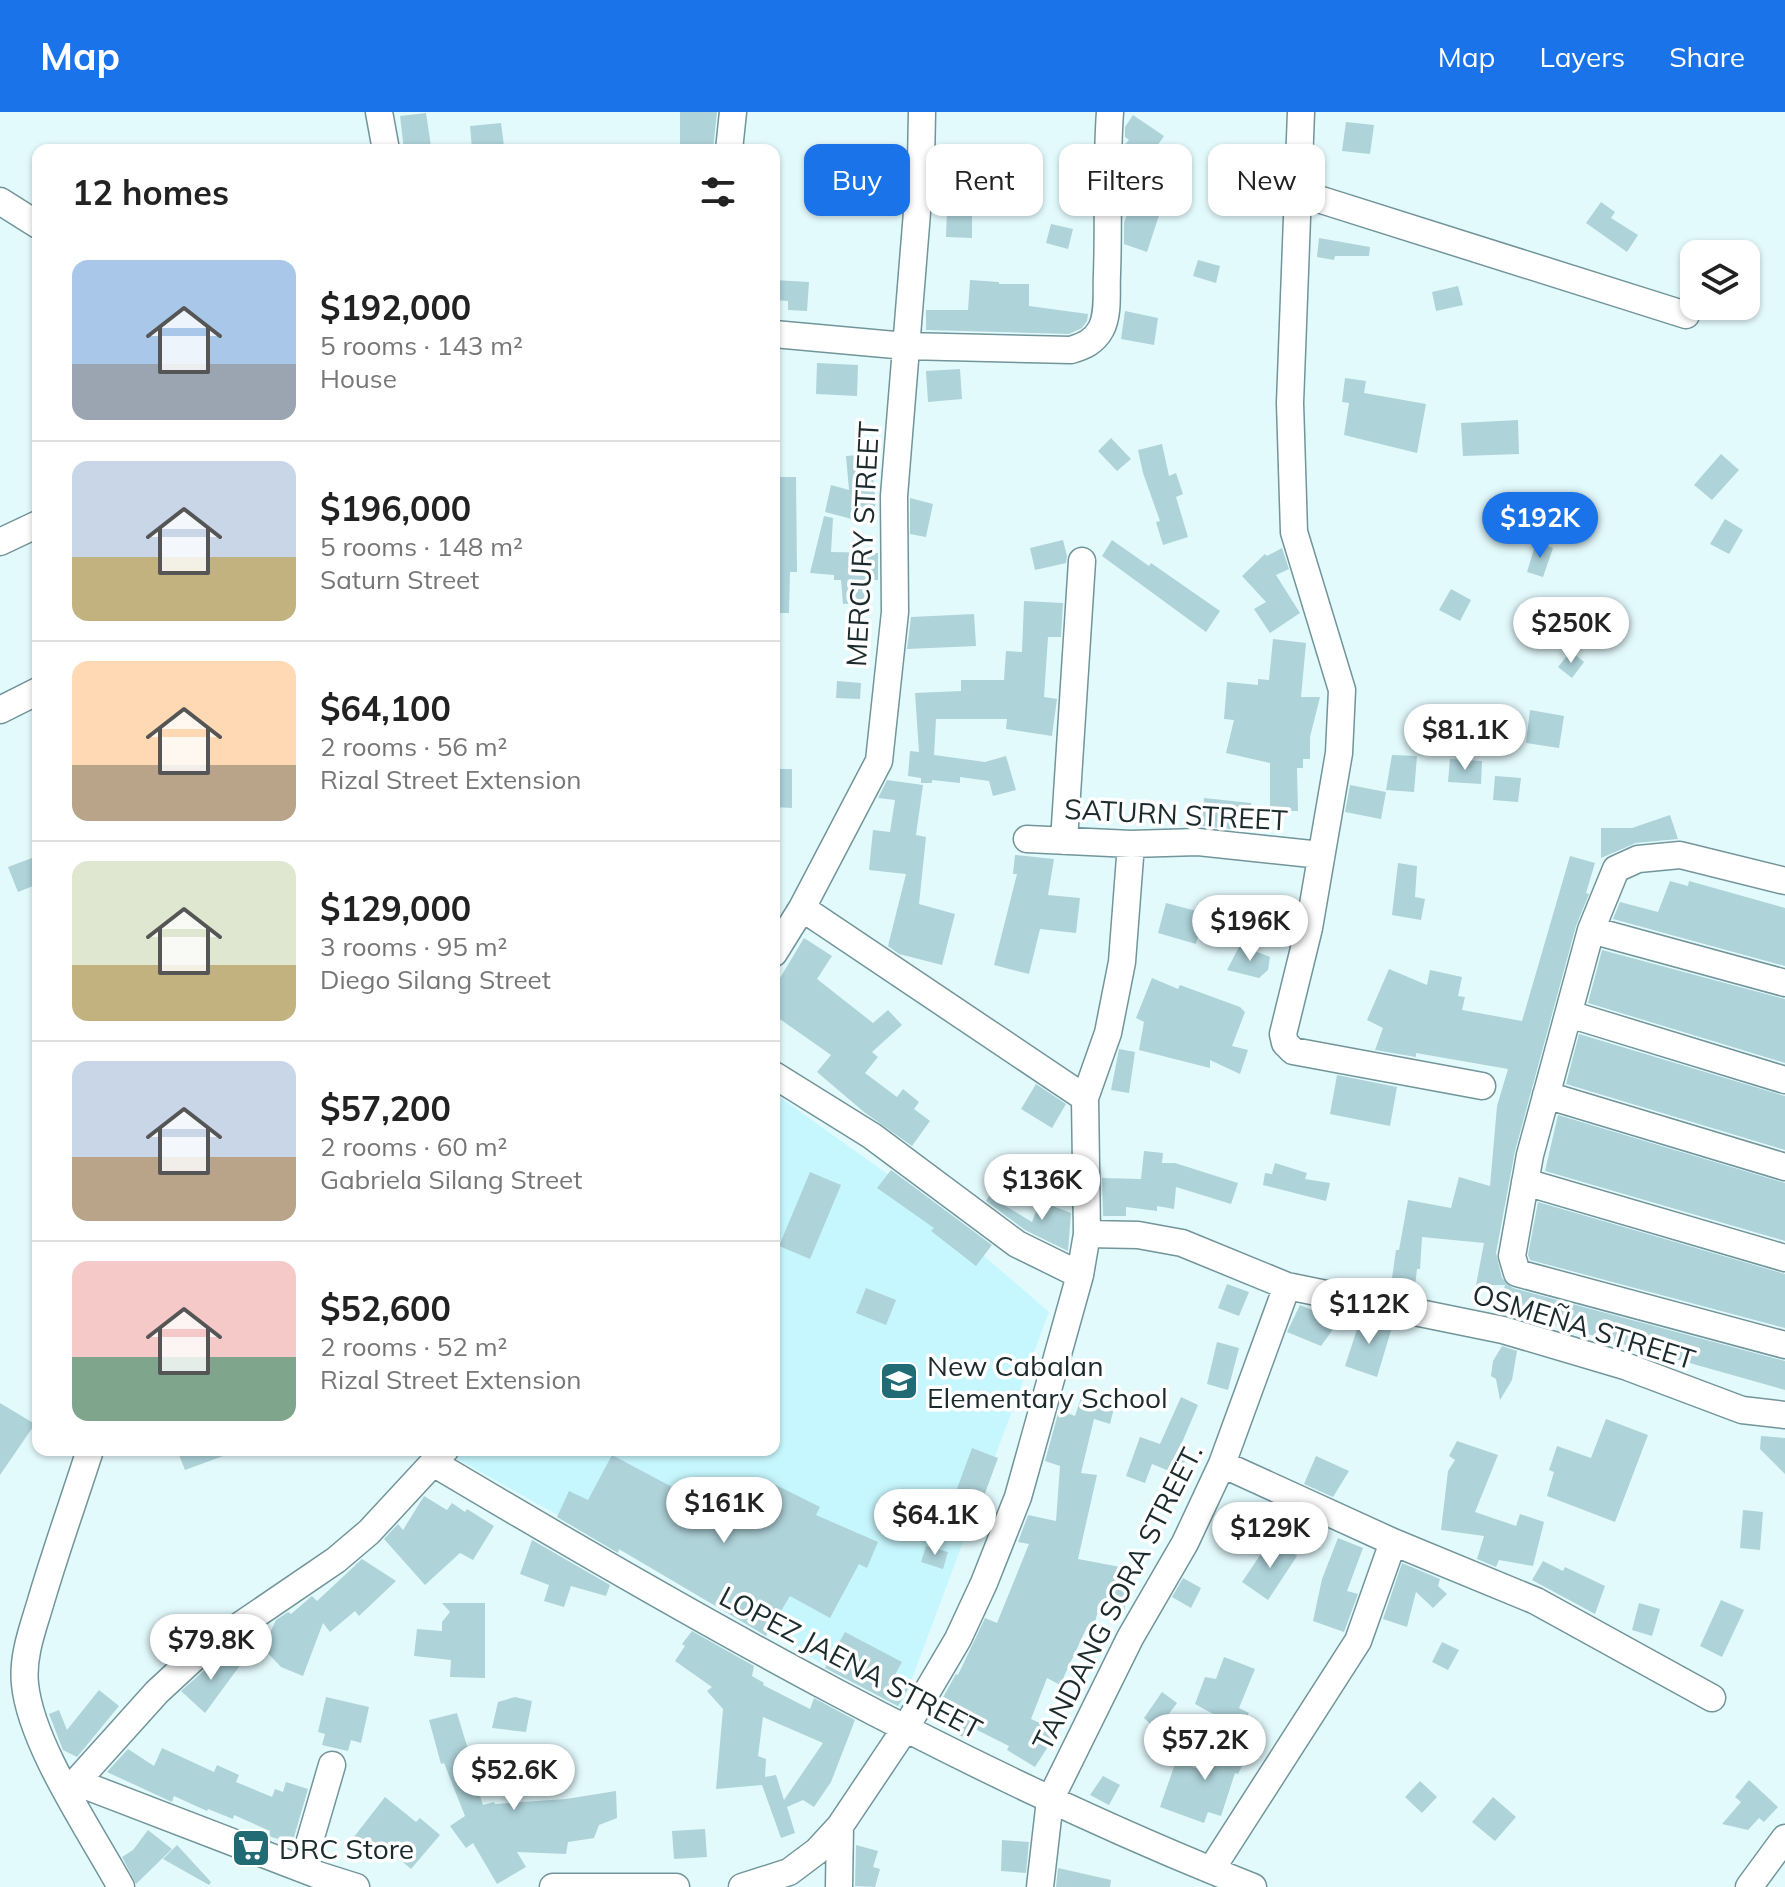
<!DOCTYPE html>
<meta charset="utf-8">
<style>
body{margin:0;font-family:Mulish,sans-serif;background:#f2f2f2;color:#222;height:100vh;display:flex;flex-direction:column;font-size:30px;white-space:nowrap}
*{box-sizing:border-box;margin:0}
p{font-size:26px;color:#767676}
.icon{flex:none;width:44px;height:44px;fill:none;stroke:currentColor;stroke-width:2;stroke-linecap:round;stroke-linejoin:round}
.map{position:relative;flex:1;overflow:hidden}
.panel{position:absolute;left:32px;top:32px;width:748px;height:1312px;display:flex;flex-direction:column;background:#fff;border-radius:16px;box-shadow:0 2px 6px #0004}
.panel>*{flex:none}
.hud{position:absolute;left:804px;top:32px;width:760px;height:72px;display:flex;gap:16px}
.controls{position:absolute;left:1680px;top:128px;display:grid;gap:16px}
.controls a{display:grid;place-items:center;width:80px;height:80px;border-radius:16px;background:#fff;box-shadow:0 2px 6px #0004;font-size:40px}
.price{position:absolute;translate:-50% -68px;padding:0 18px;border-radius:28px;background:#fff;color:#222;font-size:26px;line-height:52px;filter:drop-shadow(0 2px 4px #0008)}
.price::after{content:'';position:absolute;left:50%;top:48px;width:24px;height:18px;margin-left:-12px;background:inherit;clip-path:polygon(0 0,100% 0,50% 100%)}
.price.current{background:#1a73e8;color:#fff}
ul{padding:0;list-style:none}
li{display:flex;align-items:center;gap:24px;height:200px;padding:0 40px}
li+li{border-top:2px solid #e0e0e0}
li span{display:grid;place-items:center;flex:none;width:224px;height:160px;border-radius:16px;color:#555}
li>.icon{margin-inline-start:auto}
span .icon{width:96px;height:96px;fill:#fffc;stroke-width:1}
li b{font-size:34px}
h2{display:flex;justify-content:space-between;align-items:center;height:96px;padding:0 40px;font-size:34px}
.pill{padding:0 28px;border-radius:16px;background:#fff;box-shadow:0 2px 6px #0004;font-size:28px;line-height:72px}
.pill.current{background:#1a73e8;color:#fff}
header{display:flex;align-items:center;gap:48px;box-sizing:border-box;height:112px;padding:0 40px;background:#1a73e8;color:#fff}
header strong{font-size:38px}
nav{display:flex;gap:44px;margin-inline-start:auto;font-size:28px}
.map>svg:first-child{display:block}
</style>
<header>
<strong>Map</strong>
<nav><a>Map</a><a>Layers</a><a>Share</a></nav>
</header>
<div class="map">
<svg width="1785" height="1775" viewBox="0 0 1785 1775">
<rect width="100%" height="100%" fill="#e3fafd"/>
<!-- built -->
<path fill="#c7f7fe" d="M774 981 896 1068 1049 1200 901 1596 445 1340 774 1338Z"/>
<!-- building -->
<path fill="#aed3d9" fill-rule="evenodd" d="M680 0H717L713 38H680Z
M426 1 431 34 404 38 400 4Z
M1133 3 1164 24 1137 63 1170 70 1147 140 1124 132V111L1129 96 1124 95V59L1128 39 1124 33 1129 28 1125 25V15Z
M1346 10 1374 13 1370 42 1342 39Z
M501 11 504 34 472 37 470 14Z
M1601 90 1615 100 1611 106 1638 123 1627 140 1586 111Z
M947 97H972V126L946 125Z
M1051 112 1073 117 1068 137 1046 131Z
M1319 126 1370 135 1369 144H1335L1334 148 1317 145Z
M1198 148 1220 154 1216 171 1193 164Z
M774 168 809 170 807 199 788 198V189L774 188Z
M970 168 999 170V172H1029V194L1088 202 1087 209 1082 216 1069 222 926 218V198H968Z
M1458 174 1463 193 1436 199 1432 180Z
M1125 199 1158 206 1154 233 1121 227Z
M817 251 858 253 857 284 816 282Z
M960 257 962 287 928 290 926 259Z
M1345 266 1366 269 1364 281 1426 292 1417 341 1344 323 1349 291 1342 290Z
M1518 308 1519 342 1463 344 1461 311Z
M1111 326 1131 347 1117 359 1098 339Z
M1162 332 1169 364 1176 361 1183 382 1176 385 1188 425 1163 433 1156 410 1160 409 1143 361 1138 338Z
M871 342 875 384 877 385 871 412 825 400 831 373 849 378 846 344Z
M1721 342 1739 358 1712 388 1694 373Z
M774 365H796L797 460H790L789 501H774Z
M910 386 933 392 926 425 910 422Z
M1505 389 1526 392 1523 412 1502 408Z
M824 404 833 406 831 440 878 441V468H870L872 490 843 492 841 468H834V463L810 461Z
M1725 407 1743 418 1729 442 1710 432Z
M1063 428 1067 444 1066 451 1035 458 1030 436Z
M1112 428 1149 454 1151 451 1220 499 1206 520 1102 444Z
M1536 430 1553 436 1543 465 1527 460Z
M1282 436 1289 457 1276 463 1300 501 1270 521 1254 497 1266 490 1242 464 1265 442 1267 444Z
M1451 477 1471 488 1460 509 1439 498Z
M1024 489 1063 491 1061 525H1048L1044 585 1057 587 1052 624 1006 617 1007 607H936L934 643 985 650 1006 644 1016 678 993 684 989 669 960 665V671L932 668V671H921V666L908 664 910 639 919 640 915 581 961 579V568H1004L1006 539 1022 540Z
M974 502 976 534 907 537 911 505Z
M1273 527 1306 531 1301 585H1320L1310 625V647H1303V656H1297L1298 699H1270V651L1226 641 1234 608 1224 607 1227 570 1258 573V567L1269 568Z
M1571 539 1584 550 1572 566 1558 555Z
M837 569 861 571 860 587 836 586Z
M1530 598 1564 604 1559 636 1526 631Z
M1392 643 1417 644 1414 680 1386 678Z
M1450 647 1482 649 1481 672 1448 670Z
M774 657H792V696L774 695Z
M1495 664 1521 666 1518 690 1493 688Z
M887 668 923 673 916 723 926 725 919 792 955 802 942 853 899 842 888 834 906 762 869 758 873 718 890 720 895 688 878 686Z
M1350 673 1386 680 1381 707 1345 700Z
M1204 686 1251 691 1249 719 1202 714Z
M1670 703 1678 727 1636 731 1601 746V716H1632Z
M1015 743 1054 747 1048 783 1080 786 1076 821 1040 817 1029 862 994 853 1017 762H1013Z
M1570 744 1595 751 1586 781 1589 782 1576 814 1515 1039 1496 1141 1502 1166 1513 1176 1785 1249V1278L1498 1197 1505 1173H1476L1484 1131 1422 1125 1420 1157H1417L1414 1183 1397 1180 1399 1167 1392 1166 1396 1138H1399L1408 1088 1451 1096 1459 1065 1490 1074 1497 994 1508 957 1416 941V945L1375 938 1383 916 1367 908 1389 857 1427 873 1430 858 1462 865 1458 884 1465 885 1462 898 1522 909Z
M32 746 38 762V772L18 780 8 755Z
M1398 751 1417 754 1415 785 1425 787 1421 808 1392 803Z
M1670 769 1688 774 1689 769 1785 796V854L1613 807 1620 790 1658 800Z
M1166 791 1204 801 1196 832 1158 821Z
M804 826 832 844 817 867 873 911 888 898 902 913 872 940 878 945 865 961 897 985 903 977 919 990 914 997 930 1009 912 1034 864 1000 817 960 831 943 774 903V876Z
M1240 833 1270 845 1268 858 1259 866 1227 858Z
M1602 838 1785 887V951L1588 891Z
M1152 866 1178 877 1180 873 1240 895 1245 900 1232 934 1248 938 1240 962 1210 948V956L1139 938 1144 910 1136 906Z
M1579 922 1785 984V1038L1566 972Z
M1119 937 1135 940 1129 981 1111 978Z
M1337 963 1397 975 1390 1014 1330 1002Z
M1036 972 1066 992 1052 1016 1021 997Z
M1558 1003 1785 1071V1129L1545 1059Z
M1144 1039 1163 1041 1162 1051H1175L1238 1071 1231 1092 1176 1075 1174 1097 1157 1094V1099L1126 1095V1104H1103L1102 1066 1141 1067Z
M1275 1051 1307 1061 1305 1067 1330 1071 1326 1089 1263 1073 1265 1061 1272 1062Z
M891 1058 992 1133 976 1154 931 1119 934 1116 877 1076Z
M810 1060 841 1073 810 1147 779 1134Z
M989 1084 1032 1110 1040 1089 1071 1101 1068 1139 1025 1118 986 1089Z
M1538 1090 1785 1162V1216L1530 1148 1528 1143Z
M1227 1172 1249 1180 1239 1204 1218 1196Z
M866 1176 896 1188 886 1213 856 1201Z
M1300 1193 1339 1209 1321 1234 1287 1220Z
M1361 1205 1393 1212 1377 1265 1345 1254Z
M1217 1230 1239 1236 1228 1278 1207 1272Z
M1502 1234 1517 1239 1512 1268 1500 1288 1496 1267 1491 1264 1493 1249Z
M1181 1285 1198 1293 1178 1340 1187 1344 1179 1363 1152 1352 1145 1371 1126 1364 1140 1325 1160 1332Z
M1081 1286 1114 1296 1110 1312 1094 1307 1081 1361 1097 1363 1078 1447 1131 1457 1124 1500 1100 1491 1093 1518 1087 1515 1060 1573 1047 1566 1031 1607 1058 1619 1035 1655 1007 1638 1009 1634 971 1615 965 1626 948 1617 954 1604 937 1596 956 1562 958 1563 985 1506 997 1511 1029 1432 1018 1430 1028 1403 1056 1409 1060 1354 1045 1349 1059 1298 1075 1304Z
M0 1291 35 1312 0 1363Z
M1606 1307 1648 1323 1615 1410 1547 1384 1554 1360 1549 1358 1557 1334 1591 1346Z
M1761 1324 1785 1326V1362L1760 1337Z
M1457 1329 1498 1343 1475 1400 1516 1414 1520 1402 1544 1410 1533 1454 1499 1448 1496 1455 1477 1447 1484 1424 1441 1418 1448 1359 1455 1348 1449 1344Z
M972 1336 998 1346 974 1411 948 1401Z
M177 1338H234V1340L185 1358Z
M612 1343 751 1417 774 1372 820 1395 816 1403 878 1430 867 1456 859 1452 830 1506 790 1484 766 1524 619 1437 618 1441 557 1405 569 1379 588 1388Z
M1316 1344 1349 1359 1333 1385 1304 1372Z
M424 1384 447 1398 452 1391 465 1400 467 1397 494 1414 473 1448 460 1441 425 1473 384 1427 398 1412 403 1418Z
M1743 1398 1763 1400 1760 1438 1740 1436Z
M1338 1426 1363 1436 1347 1479 1358 1482 1344 1520 1313 1509 1322 1467Z
M532 1428 610 1473 606 1484 571 1474 564 1495 544 1489 549 1473 520 1462Z
M1279 1430 1297 1444 1268 1488 1242 1470 1267 1433 1273 1437Z
M926 1434 948 1440 943 1457 921 1450Z
M362 1447 396 1469 359 1504 355 1499 330 1520 323 1511 303 1564 281 1555 260 1533 267 1527 276 1508 288 1500 291 1502 312 1484 317 1489Z
M1543 1449 1563 1459 1565 1455 1605 1474 1595 1502 1532 1468Z
M1402 1451 1440 1467 1438 1474 1447 1482 1433 1496 1416 1480 1407 1515 1383 1507Z
M1183 1466 1201 1476 1191 1496 1172 1485Z
M1721 1488 1744 1498 1722 1545 1700 1534Z
M442 1491H485V1566L450 1565 451 1548 414 1544 417 1517 442 1519V1510L450 1500Z
M1639 1491 1660 1497 1652 1524 1632 1518Z
M692 1519 754 1554 752 1564 764 1571 763 1573 810 1597 814 1586 855 1608 831 1670 814 1695 803 1688 787 1695 795 1721 781 1726 762 1673 716 1677 723 1597 707 1579 712 1575 675 1549 685 1534 682 1532ZM763 1605 823 1631 784 1688 776 1663 765 1665 766 1647 758 1644Z
M845 1520 902 1550 892 1568 908 1577 898 1594 825 1556Z
M1442 1530 1459 1538 1448 1558 1432 1550Z
M227 1542 241 1552 205 1601 181 1579 208 1555Z
M1224 1545 1255 1557 1239 1596 1249 1601 1240 1617 1195 1592 1205 1565 1216 1567Z
M99 1578 119 1594 77 1645 63 1638 49 1602 59 1598 67 1618Z
M1162 1580 1177 1591 1157 1618 1144 1606Z
M326 1585 369 1595 361 1631 351 1628 348 1639 322 1633 325 1622 318 1620Z
M515 1585 532 1589 526 1620 492 1616 498 1590Z
M457 1601 470 1644 467 1645 483 1693 494 1690 495 1692 566 1687 616 1679 617 1706 599 1713 594 1726 568 1730 566 1742 517 1740 526 1755 497 1772 473 1731 466 1736 450 1714 465 1704 444 1651 441 1652 429 1608Z
M1221 1622 1251 1636 1238 1662 1235 1661 1221 1704 1208 1700 1204 1711 1160 1695 1176 1649 1204 1659Z
M162 1636 214 1660 217 1653 239 1663 236 1670 272 1685 275 1677 283 1680 286 1670 308 1677 292 1732 269 1724 270 1719 234 1703 233 1707 208 1697 207 1699 174 1684 172 1690 107 1660 128 1637 154 1654Z
M1103 1664 1120 1673 1109 1693 1090 1683Z
M1749 1668 1778 1695 1764 1710 1759 1706 1748 1718 1722 1712 1741 1690 1735 1685Z
M1420 1669 1437 1685 1422 1701 1405 1685Z
M385 1685 416 1710 420 1706 440 1723 411 1757 385 1735 374 1749 350 1730Z
M1493 1685 1516 1705 1495 1729 1472 1710Z
M705 1717 707 1745 674 1747 672 1719Z
M148 1718 172 1737 136 1772 122 1745 133 1738Z
M1002 1728 1029 1730 1026 1761 1001 1759Z
M177 1733 211 1770 209 1773 163 1747Z
M856 1733 878 1739 873 1755 880 1757 875 1775 855 1774Z
M1058 1756 1111 1768 1110 1775H1056Z"/>
<g fill="none" stroke-linecap="round" stroke-linejoin="round">
<defs>
<path id="minor" d="M379 0 386 38
M1301 0 1290 291 1294 420 1342 578 1339 641 1309 816 1283 922 1285 931 1293 939 1482 974
M729 38 733 0
M1296 80 1686 203
M0 89 38 113
M774 222 906 234 1071 238C1084 234 1094 230 1101 217 1109 202 1106 179 1107 162 1109 108 1106 54 1110 0
M0 430 38 412
M0 598 38 579
M1027 727 1131 732 1198 730 1321 743
M1064 729 1082 449
M1785 769 1680 743 1638 747 1616 757 1591 818 1530 1043 1512 1144 1517 1161 1785 1233
M802 796 1085 986
M1591 818 1785 871
M774 841 802 796 879 649 895 500 894 384 921 51 922 0
M1569 902 1785 968
M774 963 872 1024 1017 1132 1080 1163
M1546 983 1785 1055
M1525 1070 1785 1146
M1087 1122 1138 1123 1182 1131 1287 1174 1503 1218 1625 1254 1742 1298 1785 1303
M90 1338C74 1388 56 1438 41 1489 33 1516 22 1544 25 1572 31 1633 91 1720 121 1775
M435 1352C699 1509 967 1662 1253 1775
M1222 1352 1393 1430 1536 1489 1712 1586
M76 1670 318 1763 356 1775
M67 1680 157 1580 198 1542 336 1448 369 1420 445 1338
M302 1756 332 1653
M1211 1758 1358 1529 1393 1430
M553 1775H676
M742 1775 789 1760 817 1739 840 1714 905 1617 958 1527 984 1471 1018 1385 1080 1163 1087 1122 1085 986 1108 921 1122 850 1131 732
M839 1775 840 1714
M1040 1775 1050 1688 1130 1526 1185 1431 1222 1352 1287 1174
M1749 1775 1785 1726"/>
</defs>
<!-- minor casing -->
<use href="#minor" stroke="#71959a" stroke-width="29"/>
<!-- minor -->
<use href="#minor" stroke="#fff" stroke-width="26"/>
</g>
<!-- icons -->
<defs>
<symbol id="school-square" viewBox="-11 -11 22 22"><rect x="-9" y="-9" width="18" height="18" rx="4" fill="#216b75" stroke="#fff"/><path d="M0-5L7-2L0 1L-7-2ZM-4 1L0 2.5L4 1V4Q0 6-4 4Z" fill="#fff"/></symbol>
<symbol id="supermarket-square" viewBox="-11 -11 22 22"><rect x="-9" y="-9" width="18" height="18" rx="4" fill="#216b75" stroke="#fff"/><path d="M-6-5.5h2.5l.6 2H6L4.5 2H-2.5L-4.4-4H-6ZM-1.5 3.2a1.3 1.3 0 1 0 .1 0ZM3 3.2a1.3 1.3 0 1 0 .1 0Z" fill="#fff"/></symbol>
</defs>
<g fill-rule="evenodd">
<use href="#school-square" x="877" y="1247" width="44" height="44"/>
<use href="#supermarket-square" x="229" y="1714" width="44" height="44"/>
</g>
<g text-anchor="middle" dominant-baseline="central" stroke-width="7" stroke-linejoin="round" paint-order="stroke">
<!-- street labels -->
<g font-size="28" fill="#1b2a2c" stroke="#fff">
<text transform="translate(862 432) rotate(-87)">MERCURY STREET</text>
<text transform="translate(1176 702) rotate(3)">SATURN STREET</text>
<text transform="translate(1584 1214) rotate(17)">OSMEÑA STREET</text>
<text transform="translate(1117 1485) rotate(-63)">TANDANG SORA STREET.</text>
<text transform="translate(851 1550) rotate(28)">LOPEZ JAENA STREET</text>
</g>
<!-- poi labels -->
<g font-size="28" fill="#1b2a2c" stroke="#fff" text-anchor="start">
<text x="927" y="1253">New Cabalan<tspan x="927" dy="32">Elementary School</tspan></text>
<text x="279" y="1736">DRC Store</text>
</g>
</g>
</svg>
<div class="controls">
<a><svg class="icon" aria-label="layers" viewBox="0 0 24 24"><path d="M12 4l9 5-9 5-9-5zM3 14l9 5 9-5"/></svg></a>
</div>
<b class="price current" style="left:1540px;top:448px">$192K</b>
<b class="price" style="left:1571px;top:553px">$250K</b>
<b class="price" style="left:1465px;top:660px">$81.1K</b>
<b class="price" style="left:1250px;top:851px">$196K</b>
<b class="price" style="left:1042px;top:1110px">$136K</b>
<b class="price" style="left:1369px;top:1234px">$112K</b>
<b class="price" style="left:724px;top:1433px">$161K</b>
<b class="price" style="left:935px;top:1445px">$64.1K</b>
<b class="price" style="left:1270px;top:1458px">$129K</b>
<b class="price" style="left:211px;top:1570px">$79.8K</b>
<b class="price" style="left:1205px;top:1670px">$57.2K</b>
<b class="price" style="left:514px;top:1700px">$52.6K</b>
<div class="hud">
<a class="pill current">Buy</a>
<a class="pill">Rent</a>
<a class="pill">Filters</a>
<a class="pill">New</a>
</div>
<section class="panel">
<h2>12 homes<svg class="icon" aria-label="filters" viewBox="0 0 24 24"><path d="M4 7h16M4 17h16"/><circle cx="9" cy="7" r="2"/><circle cx="15" cy="17" r="2"/></svg></h2>
<ul>
<li><span style="background:linear-gradient(#a9c7e8 65%,#9aa5b1 0)"><svg class="icon" aria-label="home" viewBox="0 0 24 24"><path d="M3 11l9-7 9 7M6 9v11h12V9"/></svg></span><div><b>$192,000</b><p>5 rooms · 143 m²</p><p>House</p></div></li>
<li><span style="background:linear-gradient(#c9d6e8 60%,#c2b280 0)"><svg class="icon" aria-label="home" viewBox="0 0 24 24"><path d="M3 11l9-7 9 7M6 9v11h12V9"/></svg></span><div><b>$196,000</b><p>5 rooms · 148 m²</p><p>Saturn Street</p></div></li>
<li><span style="background:linear-gradient(#ffd9b3 65%,#b9a48a 0)"><svg class="icon" aria-label="home" viewBox="0 0 24 24"><path d="M3 11l9-7 9 7M6 9v11h12V9"/></svg></span><div><b>$64,100</b><p>2 rooms · 56 m²</p><p>Rizal Street Extension</p></div></li>
<li><span style="background:linear-gradient(#dfe7d0 65%,#c2b280 0)"><svg class="icon" aria-label="home" viewBox="0 0 24 24"><path d="M3 11l9-7 9 7M6 9v11h12V9"/></svg></span><div><b>$129,000</b><p>3 rooms · 95 m²</p><p>Diego Silang Street</p></div></li>
<li><span style="background:linear-gradient(#c9d6e8 60%,#b9a48a 0)"><svg class="icon" aria-label="home" viewBox="0 0 24 24"><path d="M3 11l9-7 9 7M6 9v11h12V9"/></svg></span><div><b>$57,200</b><p>2 rooms · 60 m²</p><p>Gabriela Silang Street</p></div></li>
<li><span style="background:linear-gradient(#f6c9c9 60%,#7fa58c 0)"><svg class="icon" aria-label="home" viewBox="0 0 24 24"><path d="M3 11l9-7 9 7M6 9v11h12V9"/></svg></span><div><b>$52,600</b><p>2 rooms · 52 m²</p><p>Rizal Street Extension</p></div></li>
</ul>
</section>
</div>
